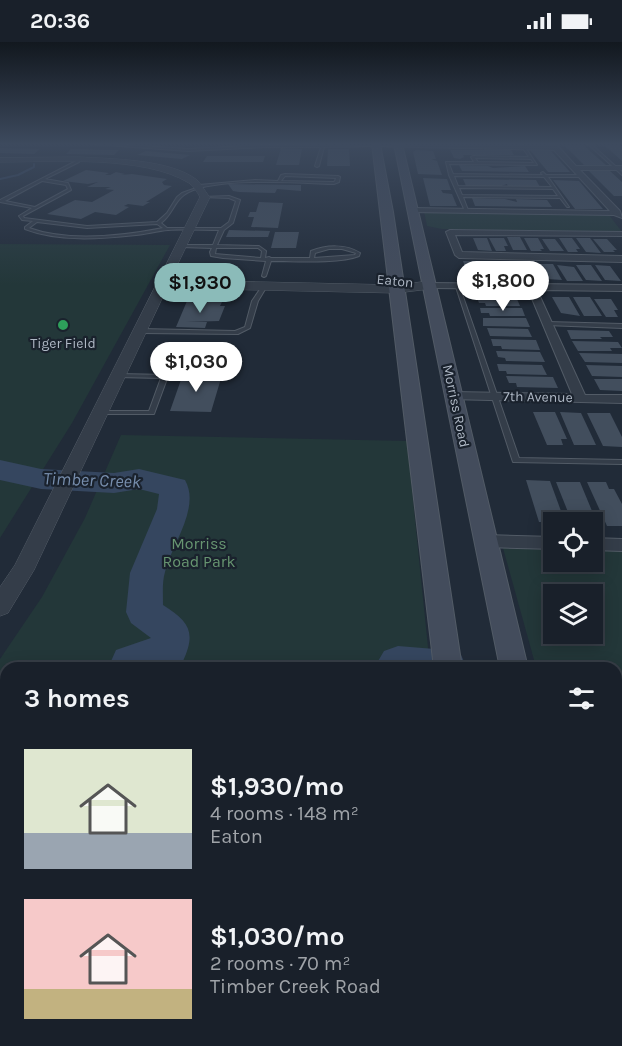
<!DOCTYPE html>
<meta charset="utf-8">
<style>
body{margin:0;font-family:Karla,sans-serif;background:#222832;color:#f1f3f6;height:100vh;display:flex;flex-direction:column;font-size:22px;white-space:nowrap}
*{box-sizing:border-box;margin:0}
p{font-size:20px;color:#9fa3a8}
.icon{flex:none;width:33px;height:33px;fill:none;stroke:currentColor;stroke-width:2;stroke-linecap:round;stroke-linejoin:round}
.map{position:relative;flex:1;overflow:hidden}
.drawer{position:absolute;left:0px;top:620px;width:622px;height:386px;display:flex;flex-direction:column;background:#19202a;border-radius:18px 18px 0 0;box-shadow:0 3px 15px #0003,0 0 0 2px #373e47}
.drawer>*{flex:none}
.tools{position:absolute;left:543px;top:470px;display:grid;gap:12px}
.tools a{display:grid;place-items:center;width:60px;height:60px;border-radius:0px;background:#19202a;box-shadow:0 3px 15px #0003,0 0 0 2px #373e47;font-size:30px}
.price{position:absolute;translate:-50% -51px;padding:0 14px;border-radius:21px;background:#fff;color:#222;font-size:20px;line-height:39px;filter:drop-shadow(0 2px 3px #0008)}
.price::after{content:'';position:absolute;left:50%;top:36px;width:18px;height:14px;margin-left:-9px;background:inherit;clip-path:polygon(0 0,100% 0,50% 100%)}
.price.selected{background:#8bbbb9;color:#111}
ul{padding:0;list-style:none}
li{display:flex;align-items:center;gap:18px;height:150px;padding:0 24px}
li span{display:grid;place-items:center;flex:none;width:168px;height:120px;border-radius:0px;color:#555}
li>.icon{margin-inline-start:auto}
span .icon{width:72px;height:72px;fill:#fffc;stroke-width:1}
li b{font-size:26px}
h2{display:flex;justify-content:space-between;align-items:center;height:72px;padding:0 24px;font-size:26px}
.status{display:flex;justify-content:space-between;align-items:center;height:42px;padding:0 30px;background:#19202a;direction:ltr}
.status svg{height:16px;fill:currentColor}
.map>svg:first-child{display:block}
</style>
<div class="status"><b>20:36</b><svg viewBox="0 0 49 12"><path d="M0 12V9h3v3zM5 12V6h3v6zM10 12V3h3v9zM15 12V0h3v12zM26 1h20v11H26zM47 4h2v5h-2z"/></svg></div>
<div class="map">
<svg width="622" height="1004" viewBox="0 0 622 1004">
<rect width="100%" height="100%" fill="#212b38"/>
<!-- green -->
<path fill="#233739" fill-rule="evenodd" d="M424 169 609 173 622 190 442 187 427 184Z
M0 202 170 203 72 381 0 496Z
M121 393 407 399 430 625 6 626V999H469L470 1004H0V617L42 555 85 476Z
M503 506 553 508 554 519H592L593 509H622V730L617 726 616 626 536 625ZM554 552H592V591H554Z"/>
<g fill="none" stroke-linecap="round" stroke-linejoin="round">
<!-- stream -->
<path stroke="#35465f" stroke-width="2" d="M0 137 18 133 34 125V122"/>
<!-- river -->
<path fill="#35465f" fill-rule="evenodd" d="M0 418 41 427 114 431 139 427 185 438C201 466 171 503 165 530 162 540 163 552 163 563 188 579 197 589 183 619L165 626H108L116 608 151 596 131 581 126 570 130 531 157 467 159 452 139 447 114 451 41 447 0 438Z
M398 604 447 608 461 613 467 626H374L384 609Z
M616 660 622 662V705L616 703Z"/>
</g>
<!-- building -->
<path fill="#424e5d" d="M564 103H583L606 123H584Z
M604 103 622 104V119Z
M0 106 40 107 34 112 0 111Z
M281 106 302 107 299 123H276Z
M71 107 119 108 114 113 66 112Z
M328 107H349L350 124H327Z
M416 108 433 109 436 117H431L437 119 442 133 418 132 413 110Z
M450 108H511L514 113H463L464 115 460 117 454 116Z
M530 108 551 109 570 130H548Z
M146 109 190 113 182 117 137 113Z
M207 114H265L263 120H203Z
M459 123 488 124 493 126 525 124 529 130 462 129Z
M86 128 109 131 105 133H110L116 130 125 132 121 133 132 132 167 137 162 140 164 143 172 144 146 160H150L143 164 128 162 124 164 129 165 116 173 95 170 81 177 47 172 75 158 92 160 114 148 105 147 111 145H87L98 140 88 142 63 139Z
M589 129H610L622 140V154H614Z
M423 136 447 137 451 148H441L443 151 452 152 457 164H430Z
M463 137 536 138 540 145H508L507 142 498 145 466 144Z
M553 138 579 139 603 167H575Z
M228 142 301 143V149L277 147 275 151 239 150 233 149Z
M472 156 505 157 517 160 516 157 547 158 552 165 475 164Z
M259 160 283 161 278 186 251 185 254 175H248L250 170H256Z
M229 188 270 189 268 195H226Z
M275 190H299L296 206H271Z
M507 195H520L527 208H513Z
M473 196H487L492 209 478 208Z
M489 196H504L508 204H504L506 209H496Z
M524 196H538L544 207H540L542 209H531Z
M559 196H572L580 207H576L578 210H568Z
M576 196H590L601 211 586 210Z
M542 197H555L564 209H550Z
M593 197H607L617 208H613L615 210H604Z
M463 219H477L483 235 468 234Z
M481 219H492L494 223H498L502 234H487Z
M502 219 518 222 524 235H508Z
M520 220 537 223 544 236H528Z
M539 222H553L562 238 547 237Z
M557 223 574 225 583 239H567Z
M576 223H591L602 239 586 238Z
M595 223 610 224 621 239 605 238Z
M552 255H569L580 274 561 271Z
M573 255H590L602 274H584Z
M477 256 517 257 520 264H486L485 261H479Z
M594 257H611L618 268H614L618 275H606Z
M187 259 222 260 220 264H225L219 279 186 280H207L205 286 176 285Z
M480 266H522L525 274H490L489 271H481Z
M483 276H526L530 285 483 284Z
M487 286 528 287 532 295 490 294Z
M567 288 609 289 613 295H600L602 297H571Z
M491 297 536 298 540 308 502 307 501 304H493Z
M572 299 618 300 622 306H610L612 309H578Z
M496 309 540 310 545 320 506 319 505 316 498 315Z
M579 311 622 312V321L585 320Z
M497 322 542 323 547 333 507 332 506 329H499Z
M586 323 622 324V335L592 334Z
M183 332 222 333 211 370 170 369Z
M506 334 553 335 558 346 517 345 516 341H509Z
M594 337H622V349L600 348Z
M533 370H555L567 397H561L563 403H547Z
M560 370 581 371 596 403H574Z
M587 371H610L622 395V405L603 404Z
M526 438 550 439 565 480H539Z
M556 440H580L597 481 572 480Z
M587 440H606L609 447H614L622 462V484H607Z"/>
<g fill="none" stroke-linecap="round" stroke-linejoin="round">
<defs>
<path id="service" d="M93 102H114L188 107 264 103 377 104 324 105 319 124 317 125 315 124 321 105H264L188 109Z
M520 102H523L537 123 449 122 453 132 543 133 541 131 543 130 546 133H583L582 135H548L569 165H567L560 156 463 155 468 168 465 169 449 133 446 120H474L471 115 473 114 529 115ZM475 116 531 117 534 121 478 120ZM454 134 544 135 552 145 458 144ZM459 146 553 147 558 154 462 153Z
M588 102H591L622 130V133Z
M78 118 79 120 45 137 68 141 71 148 23 174 24 176 87 184 157 180 167 171 177 155 182 151 199 145V143L255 138 278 139 281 133 285 132 338 134 340 135 339 140 334 142C301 141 209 134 184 153 174 160 172 173 161 181L167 186H221L229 180 236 159 229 156 203 155 229 154 240 158 233 181 224 188 217 203 259 204 266 209 265 216 269 215 271 216H310L311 209C326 203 346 202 360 211L359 214C339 222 294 219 271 219L266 234 264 235 262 234 266 219 223 216 211 214 210 210 212 206 181 205 179 204 181 203H213L219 188C202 188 185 187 168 188 157 189 146 192 136 193 99 197 59 200 25 187V185L33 179 22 178 19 174 32 166 0 160V158ZM285 134 336 136 335 139 334 140 281 139ZM42 139 66 143 68 147 35 165 5 159ZM37 180 87 186 157 182 163 186C122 194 68 200 29 186ZM216 206H258L262 209 261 216 215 212ZM329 207H342L356 211 355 213 314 216 315 211Z
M455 242 459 243 519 416 622 418V422L513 420Z
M263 243 267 244 258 259 250 286 238 292 141 291 138 289 141 287 235 289 245 285 252 259Z
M548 280 622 282V286L546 283V281Z
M119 332 167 333 168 334 154 372H100L99 371 102 369H149L161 336 117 335 116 334Z"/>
<path id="minor" d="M549 102H556L576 124H622V128H580L620 169 622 176 614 173 409 170V166H412L610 169 554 108 373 104H551Z
M450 188 622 190V194L455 193 462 210 622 214V220L459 216 455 213 446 190Z
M426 241 622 243V249L537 248 585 353H622V361L449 357 447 354 453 350 572 352 528 247 429 246 426 245Z
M486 493 554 495V507L486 505 480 503 478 499 480 495Z
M592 496 622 497V509L592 508Z"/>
<path id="tertiary" d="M79 115C112 117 170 117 197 138 201 142 205 149 208 153L210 155 170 238 397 243 429 239 435 243 429 247 397 251 167 246 34 528 8 571 0 574V545L15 523 200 155C197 150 194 144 189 141 144 113 52 120 0 120V116Z"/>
<path id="secondary" d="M372 102H380L393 170 462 626H434Z
M394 102H402L528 626H500Z
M616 994 620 1004H576L575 999H616Z
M474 999H518L519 1004H475Z"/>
</defs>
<!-- service casing -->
<use href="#service" stroke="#525b66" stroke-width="2"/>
<!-- minor casing -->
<use href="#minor" stroke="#525b66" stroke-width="2"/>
<!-- tertiary casing -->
<use href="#tertiary" stroke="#525b66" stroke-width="1"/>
<!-- secondary casing -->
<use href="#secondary" stroke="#525b66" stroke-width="2"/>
<!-- service -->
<use href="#service" fill="#343d49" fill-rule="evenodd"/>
<!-- minor -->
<use href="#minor" fill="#343d49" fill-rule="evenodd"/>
<!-- tertiary -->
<use href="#tertiary" fill="#343d49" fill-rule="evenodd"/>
<!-- secondary -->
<use href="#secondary" fill="#434c5c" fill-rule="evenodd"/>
</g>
<!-- sky -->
<linearGradient id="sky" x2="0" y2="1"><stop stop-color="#12181f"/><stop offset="0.42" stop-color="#3d4a5e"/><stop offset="1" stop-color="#3d4a5e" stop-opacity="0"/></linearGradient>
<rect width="622" height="243" fill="url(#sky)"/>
<!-- markers -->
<circle fill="#2e9e5b" stroke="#1a222d" stroke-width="2" cx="63" cy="283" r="6"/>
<g text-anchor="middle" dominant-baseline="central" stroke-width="4.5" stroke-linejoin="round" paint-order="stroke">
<!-- far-street labels -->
<g font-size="14" fill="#afb8c5" stroke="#1a222d">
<text transform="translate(395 239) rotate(6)">Eaton</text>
<text transform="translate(538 355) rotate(1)">7th Avenue</text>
<text transform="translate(456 364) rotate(78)">Morriss Road</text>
</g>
<!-- far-poi labels -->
<g font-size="14" fill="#afb8c5" stroke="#1a222d">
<text x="63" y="301">Tiger Field</text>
</g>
<!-- park labels -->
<g font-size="16" fill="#679571" stroke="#1a222d">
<text x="199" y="501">Morriss<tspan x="199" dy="18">Road Park</tspan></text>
</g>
<!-- water labels -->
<g font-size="18" font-style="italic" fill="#778ead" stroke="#1a222d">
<text transform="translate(92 438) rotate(2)">Timber Creek</text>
</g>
</g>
</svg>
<div class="tools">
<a><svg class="icon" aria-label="locate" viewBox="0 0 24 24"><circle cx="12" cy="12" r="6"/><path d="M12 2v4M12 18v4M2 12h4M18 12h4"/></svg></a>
<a><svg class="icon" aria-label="layers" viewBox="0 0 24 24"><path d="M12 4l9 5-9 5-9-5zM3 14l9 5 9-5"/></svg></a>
</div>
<b class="price" style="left:503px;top:270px">$1,800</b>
<b class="price selected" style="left:200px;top:272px">$1,930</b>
<b class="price" style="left:196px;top:351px">$1,030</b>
<section class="drawer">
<h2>3 homes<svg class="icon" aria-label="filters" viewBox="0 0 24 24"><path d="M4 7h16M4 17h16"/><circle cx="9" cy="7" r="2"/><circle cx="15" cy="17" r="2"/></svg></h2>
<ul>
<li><span style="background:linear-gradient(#dfe7d0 70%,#9aa5b1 0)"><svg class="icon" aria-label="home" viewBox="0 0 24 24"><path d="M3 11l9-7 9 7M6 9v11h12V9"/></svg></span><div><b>$1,930/mo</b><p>4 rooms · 148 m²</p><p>Eaton</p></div></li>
<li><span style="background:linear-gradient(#f6c9c9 75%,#c2b280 0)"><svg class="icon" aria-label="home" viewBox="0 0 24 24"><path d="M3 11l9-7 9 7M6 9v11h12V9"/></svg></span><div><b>$1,030/mo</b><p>2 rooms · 70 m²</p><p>Timber Creek Road</p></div></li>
</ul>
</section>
</div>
